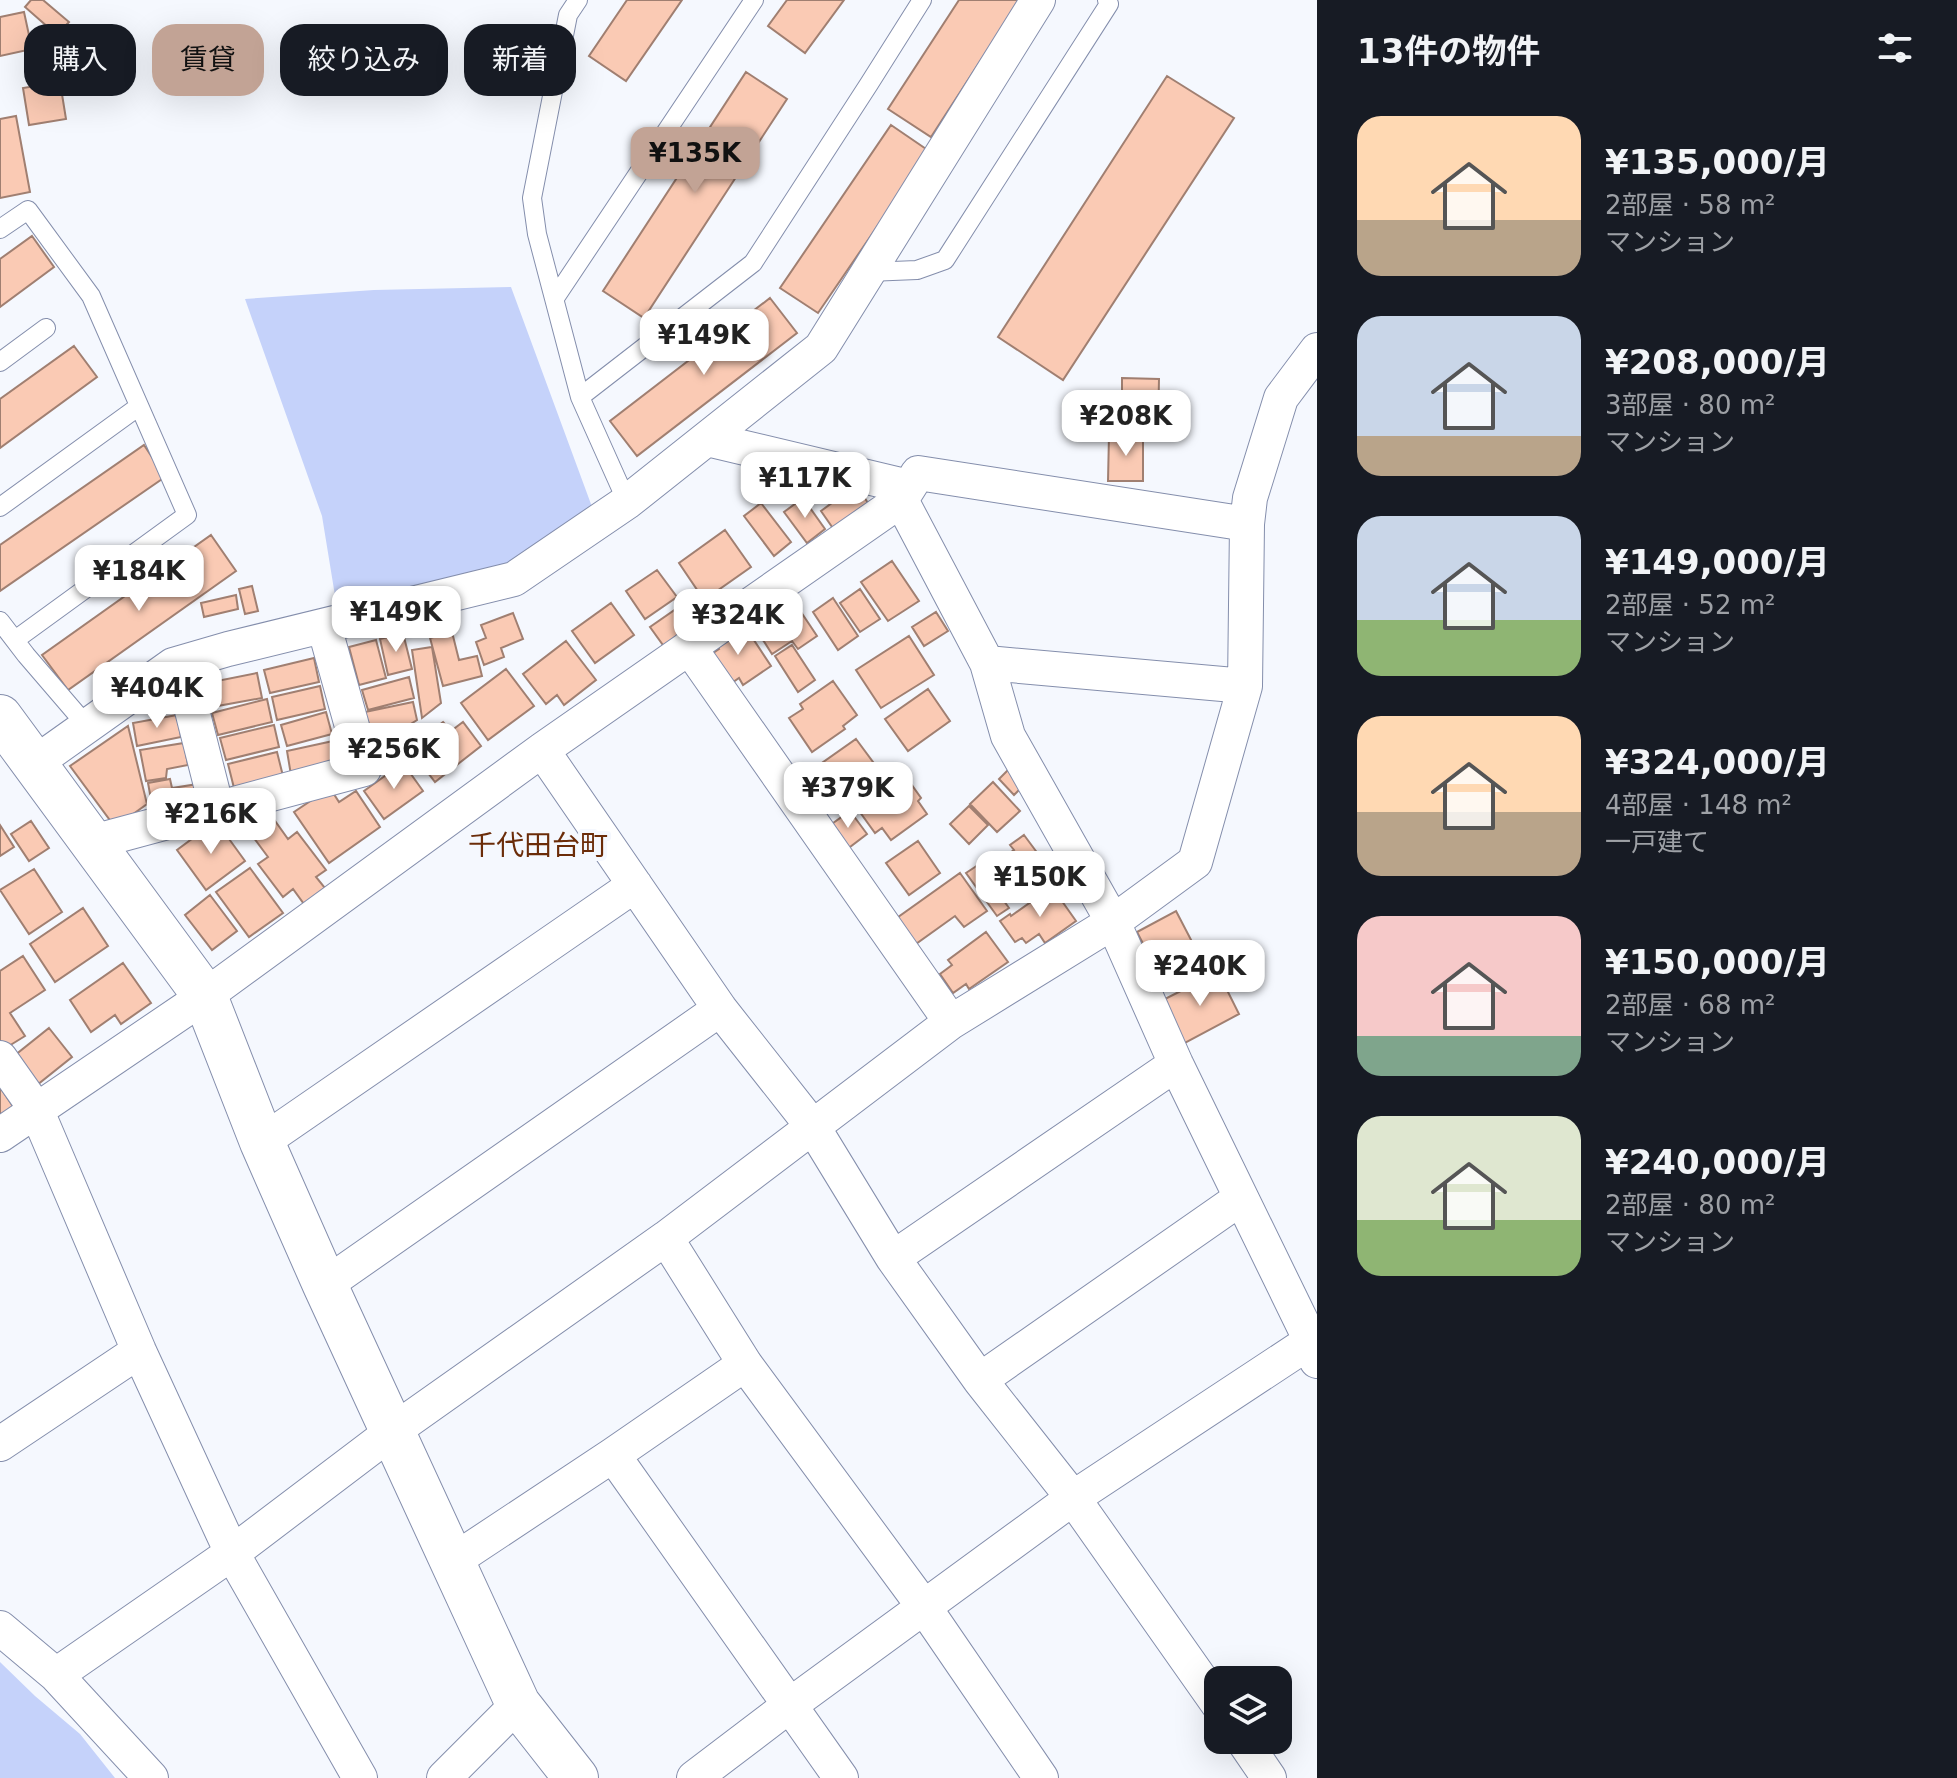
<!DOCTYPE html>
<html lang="ja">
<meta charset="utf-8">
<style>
body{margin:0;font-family:"DejaVu Sans","Noto Sans JP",sans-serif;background:#20242c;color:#f1f3f6;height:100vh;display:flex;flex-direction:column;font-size:30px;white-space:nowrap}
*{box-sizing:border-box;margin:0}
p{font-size:26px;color:#9ea1a6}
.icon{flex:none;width:44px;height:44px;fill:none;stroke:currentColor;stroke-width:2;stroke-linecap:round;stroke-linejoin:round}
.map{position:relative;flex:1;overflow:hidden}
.side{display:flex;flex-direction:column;background:#171b24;width:640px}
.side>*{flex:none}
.banner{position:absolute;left:24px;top:24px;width:760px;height:72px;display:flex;gap:16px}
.tools{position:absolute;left:1204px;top:1666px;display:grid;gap:16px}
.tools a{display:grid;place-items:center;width:88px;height:88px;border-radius:16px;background:#171b24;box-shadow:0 8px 32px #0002;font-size:40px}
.price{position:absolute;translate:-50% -68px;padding:0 18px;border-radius:16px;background:#fff;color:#222;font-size:26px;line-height:52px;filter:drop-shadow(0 2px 4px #0008)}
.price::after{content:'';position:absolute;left:50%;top:48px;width:24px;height:18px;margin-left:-12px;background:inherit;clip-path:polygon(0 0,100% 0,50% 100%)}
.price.selected{background:#c2a395;color:#111}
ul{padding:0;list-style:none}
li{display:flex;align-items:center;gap:24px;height:200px;padding:0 40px}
li span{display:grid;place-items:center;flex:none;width:224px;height:160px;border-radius:24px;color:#555}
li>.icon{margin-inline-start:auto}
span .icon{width:96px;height:96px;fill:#fffc;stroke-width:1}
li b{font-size:34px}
h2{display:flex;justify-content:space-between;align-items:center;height:96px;padding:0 40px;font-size:34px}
.chip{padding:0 28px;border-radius:24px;background:#171b24;box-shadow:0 8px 32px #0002;font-size:28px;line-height:72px}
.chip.selected{background:#c2a395;color:#111}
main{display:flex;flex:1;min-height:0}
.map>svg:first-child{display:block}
</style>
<main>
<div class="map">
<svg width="1317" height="1778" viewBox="0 0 1317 1778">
<rect width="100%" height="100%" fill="#f5f8fe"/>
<!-- green -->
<path fill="#c5d2fa" d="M511 287 595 515 513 570 338 614 322 516 245 299 374 290Z
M0 1662 35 1696 80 1734 115 1778H0Z"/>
<!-- building -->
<path fill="#facab4" stroke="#a07f71" stroke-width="2" d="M31 0H43L69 22 57 35 25 7Z
M627 0H682L626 81 589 56Z
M787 0H844L805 53 768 26Z
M959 0H1020L931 137 888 109Z
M24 12 32 49 0 56V17Z
M746 72 787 99 644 318 603 291Z
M1167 76 1234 118 1063 380 998 337Z
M60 82 66 119 29 125 23 88Z
M16 116 30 192 0 198V119Z
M891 125 929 151 818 313 780 288Z
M32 236 54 267 0 307V259Z
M770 298 797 333 637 456 610 421Z
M74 346 97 377 0 448V399Z
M1122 378 1159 379 1158 428 1122 427Z
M1109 435 1143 436V481H1108Z
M144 445 165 477 0 591V545Z
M860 491 872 509 837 534 821 511 840 497 844 502Z
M803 498 825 529 807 543 784 512Z
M761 503 791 542 774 556 744 516Z
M725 530 751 567 704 600 679 563Z
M211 535 236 571 68 690 42 655Z
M892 561 919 601 888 621 861 582Z
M657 570 677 597 645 619 626 591Z
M252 586 258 611 245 614 239 589Z
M860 589 880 619 860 632 840 603Z
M236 595 238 609 204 617 201 603Z
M833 598 858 636 838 650 813 612Z
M793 600 817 636 798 649 792 641 772 654 754 626Z
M611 603 634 635 595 663 572 631Z
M676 609 693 634 668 652 650 627Z
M936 612 948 631 924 646 912 627Z
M513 613 523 639 501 648 504 657 484 665 476 642 486 638 481 625Z
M742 622 771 666 743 685 739 678 726 687 706 658 719 649 714 641Z
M452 632 459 660 477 656 482 676 443 686 430 638Z
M403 633 412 669 388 675 380 639Z
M909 636 934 675 881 708 856 670Z
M376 640 386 678 359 685 349 647Z
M566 641 596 680 564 705 557 695 546 704 523 674Z
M792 645 815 680 798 692 775 656Z
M432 647 441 703 422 718 412 650Z
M314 658 319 682 270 693 264 670Z
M506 669 534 706 488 740 461 703Z
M257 673 262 698 212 707 207 683Z
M409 677 414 698 368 710 362 690Z
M833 681 857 715 843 726 845 729 812 752 789 718 803 709 800 704Z
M320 686 325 709 277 720 272 697Z
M928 689 950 721 908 751 885 719Z
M267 699 272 722 218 735 212 713Z
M413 702 417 720 385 740 371 743 365 712Z
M326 712 332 734 287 746 281 725Z
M177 715 181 737 137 746 133 723Z
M443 722 451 731 463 722 481 746 435 782 409 748Z
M274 725 279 747 226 760 220 738Z
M128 726 147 804 115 827 70 766Z
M856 739 876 766 842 790 847 799 834 808 809 772Z
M333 741 338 766 291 775 287 751Z
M184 743 188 765 167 769 166 778 146 781 140 750Z
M277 752 283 776 234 788 228 764Z
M403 763 423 791 384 819 364 791Z
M1010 768 1025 784 1014 795 999 779Z
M904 774 921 798 918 801 927 814 891 840 882 828 875 833 857 808Z
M170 779 172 788 198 784 201 801 153 810 148 783Z
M993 782 1020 811 997 832 970 804Z
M330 788 339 802 356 791 380 827 329 863 294 812Z
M969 806 988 825 969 844 950 824Z
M850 811 867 834 846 850 829 826Z
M273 818 288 839 297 832 326 870 316 877 325 888 304 904 293 889 283 897 258 864 268 857 251 834Z
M31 821 49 848 29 861 11 834Z
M216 821 245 861 206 890 177 850Z
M0 825 14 847 0 856Z
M1024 835 1047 866 1033 876 1030 872 1001 892 985 870 1014 850 1010 845Z
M918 841 940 873 909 895 886 863Z
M978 865 1009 908 997 916 966 873Z
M250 868 283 913 249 937 216 892Z
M34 869 62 912 29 934 0 890Z
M960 873 987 911 964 927 955 916 913 946 894 920Z
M1052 887 1076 921 1045 943 1039 934 1026 943 1022 938 1015 942 1000 921 1010 914 1011 916Z
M210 895 237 931 212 950 185 915Z
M83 908 108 946 55 982 30 944Z
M1176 911 1201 959 1162 980 1137 932Z
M986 932 1008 962 969 989 966 984 953 993 940 974 952 965 948 960Z
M23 956 45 990 10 1013 25 1036 4 1049 0 1043V971Z
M123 963 151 1003 121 1024 115 1015 91 1032 70 1000Z
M1218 972 1239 1014 1183 1044 1161 1001Z
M49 1028 72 1057 37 1085 14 1056Z
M0 1087 18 1114 0 1127Z"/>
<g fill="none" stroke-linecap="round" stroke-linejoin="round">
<defs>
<path id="lane" d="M578 0 568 15 532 198 537 234 580 397 627 502
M0 229 28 210 91 296 187 515 15 640
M868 272 917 270 945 260 1109 4 1107 0
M555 298 754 0
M0 362 46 328
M580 397 753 263 869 84 922 0
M0 507 138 407
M0 621 26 655 87 726"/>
<path id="street" d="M707 439 909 487
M901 500 987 663 1008 736 1113 922 1176 1064 1311 1341 1317 1361
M689 647 951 1022
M180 663 217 809
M987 663 1245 686
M542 750 720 1009 813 1127 893 1258 980 1380 1073 1498 1218 1704
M35 763 173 665 228 649 514 579 627 502 821 348 1038 0
M93 842 364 769 324 626
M0 1058 36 1109 139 1351 232 1553 360 1778
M0 1135 205 996 542 750 901 500 918 473 1247 524
M262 1142 635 885
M666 1238 745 1364 924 1607 1041 1778
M893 1258 1176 1064
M325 1285 720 1009
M980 1380 1241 1198
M0 1444 139 1351
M613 1455 841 1778
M453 1561 613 1455 745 1364
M0 1628 56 1675 151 1778
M56 1675 232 1553 393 1431 666 1238 951 1022 1113 922 1195 862 1245 686 1247 524 1250 498 1281 398 1317 350
M1243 1740 1269 1778
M444 1778 518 1704
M694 1778 790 1705 1073 1498 1311 1341"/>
<path id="secondary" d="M0 717 205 996 262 1142 325 1285 518 1704 576 1778"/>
</defs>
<!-- lane casing -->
<use href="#lane" stroke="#848eac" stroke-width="20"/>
<!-- street casing -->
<use href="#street" stroke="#848eac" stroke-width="36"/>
<!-- secondary casing -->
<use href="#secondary" stroke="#848eac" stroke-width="46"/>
<!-- lane -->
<use href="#lane" stroke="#fff" stroke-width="18"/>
<!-- street -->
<use href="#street" stroke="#fff" stroke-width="34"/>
<!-- secondary -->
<use href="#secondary" stroke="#fff" stroke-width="44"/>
</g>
<g text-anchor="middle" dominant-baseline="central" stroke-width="8" stroke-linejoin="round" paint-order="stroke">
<!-- neighbourhood labels -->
<g font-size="28" fill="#6b2c09" stroke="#f5f8fe">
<text x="538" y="845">千代田台町</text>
</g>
</g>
</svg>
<div class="tools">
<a><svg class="icon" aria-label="layers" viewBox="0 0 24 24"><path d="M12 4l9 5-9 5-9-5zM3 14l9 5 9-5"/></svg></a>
</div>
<b class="price selected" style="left:695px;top:195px">¥135K</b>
<b class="price" style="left:704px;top:377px">¥149K</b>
<b class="price" style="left:1126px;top:458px">¥208K</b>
<b class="price" style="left:805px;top:520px">¥117K</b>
<b class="price" style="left:139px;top:613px">¥184K</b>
<b class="price" style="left:396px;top:654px">¥149K</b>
<b class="price" style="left:738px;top:657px">¥324K</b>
<b class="price" style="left:157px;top:730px">¥404K</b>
<b class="price" style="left:394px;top:791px">¥256K</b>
<b class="price" style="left:848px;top:830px">¥379K</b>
<b class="price" style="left:211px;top:856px">¥216K</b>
<b class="price" style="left:1040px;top:919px">¥150K</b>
<b class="price" style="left:1200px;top:1008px">¥240K</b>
<div class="banner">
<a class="chip">購入</a>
<a class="chip selected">賃貸</a>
<a class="chip">絞り込み</a>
<a class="chip">新着</a>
</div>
</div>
<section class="side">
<h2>13件の物件<svg class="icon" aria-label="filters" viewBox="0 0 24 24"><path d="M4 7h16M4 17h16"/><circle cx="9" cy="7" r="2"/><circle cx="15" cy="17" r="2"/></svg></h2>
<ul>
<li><span style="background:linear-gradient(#ffd9b3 65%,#b9a48a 0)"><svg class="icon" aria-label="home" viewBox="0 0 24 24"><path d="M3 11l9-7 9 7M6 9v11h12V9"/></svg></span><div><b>¥135,000/月</b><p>2部屋 · 58 m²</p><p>マンション</p></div></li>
<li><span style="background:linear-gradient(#c9d6e8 75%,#b9a48a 0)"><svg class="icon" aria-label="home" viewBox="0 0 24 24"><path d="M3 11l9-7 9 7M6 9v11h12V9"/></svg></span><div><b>¥208,000/月</b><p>3部屋 · 80 m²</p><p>マンション</p></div></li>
<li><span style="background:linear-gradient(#c9d6e8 65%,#8fb573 0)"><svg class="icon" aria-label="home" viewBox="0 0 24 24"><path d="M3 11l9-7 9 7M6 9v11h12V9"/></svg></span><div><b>¥149,000/月</b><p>2部屋 · 52 m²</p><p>マンション</p></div></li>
<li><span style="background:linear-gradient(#ffd9b3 60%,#b9a48a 0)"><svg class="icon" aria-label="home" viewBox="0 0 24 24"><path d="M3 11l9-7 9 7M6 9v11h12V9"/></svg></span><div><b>¥324,000/月</b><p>4部屋 · 148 m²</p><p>一戸建て</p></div></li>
<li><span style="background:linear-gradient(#f6c9c9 75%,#7fa58c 0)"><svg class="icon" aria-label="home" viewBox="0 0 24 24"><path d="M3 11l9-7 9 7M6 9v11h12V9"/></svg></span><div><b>¥150,000/月</b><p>2部屋 · 68 m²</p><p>マンション</p></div></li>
<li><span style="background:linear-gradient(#dfe7d0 65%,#8fb573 0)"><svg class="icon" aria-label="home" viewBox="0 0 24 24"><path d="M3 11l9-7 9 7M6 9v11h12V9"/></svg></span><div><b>¥240,000/月</b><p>2部屋 · 80 m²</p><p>マンション</p></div></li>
</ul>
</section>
</main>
